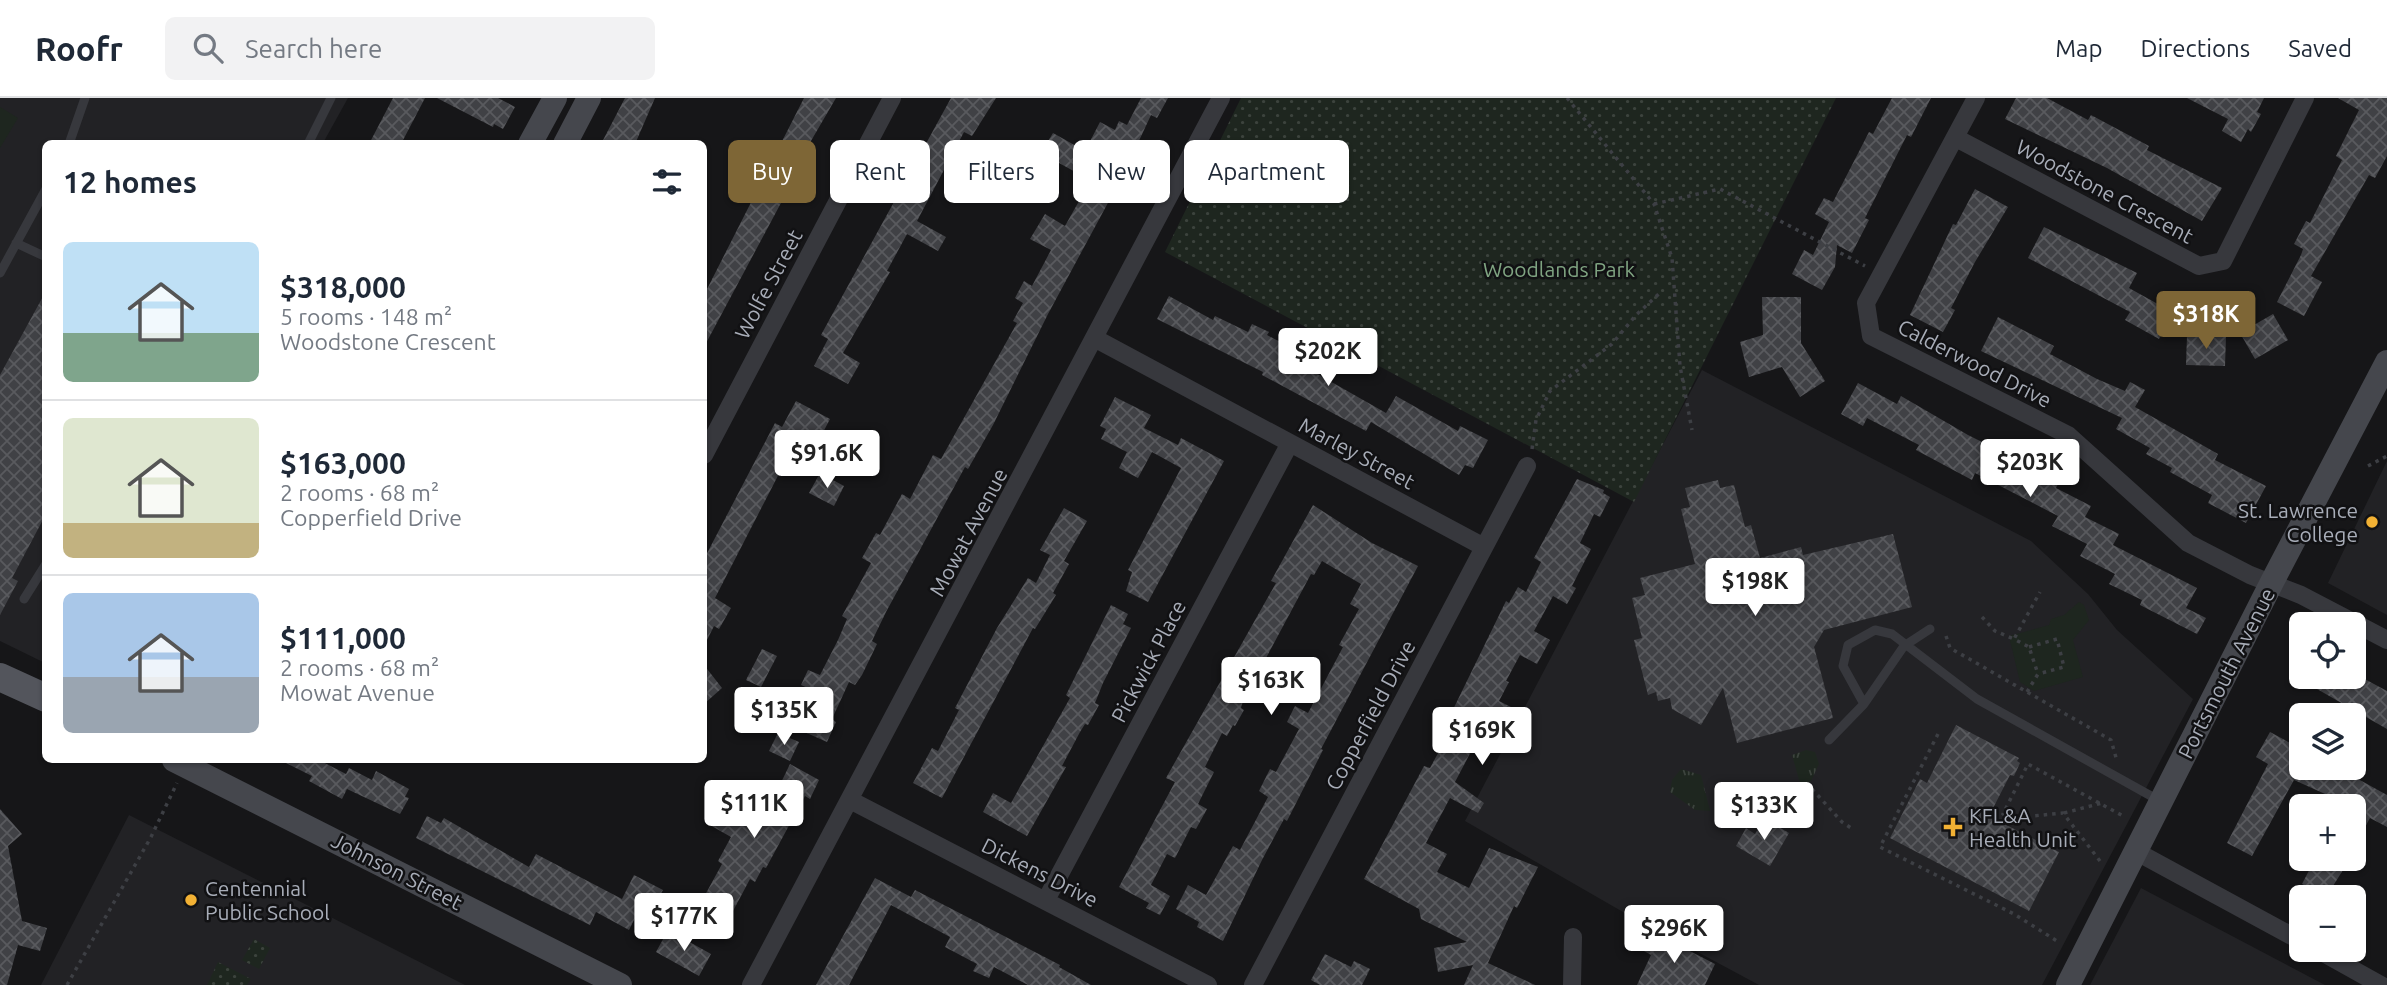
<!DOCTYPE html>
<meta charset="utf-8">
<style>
body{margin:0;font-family:Ubuntu,sans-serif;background:#f2f2f3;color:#1f2937;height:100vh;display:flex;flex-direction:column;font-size:26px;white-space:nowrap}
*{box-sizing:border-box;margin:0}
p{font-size:23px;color:#747a83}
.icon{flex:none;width:38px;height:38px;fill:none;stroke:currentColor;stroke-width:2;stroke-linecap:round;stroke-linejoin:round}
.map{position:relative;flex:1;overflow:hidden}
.side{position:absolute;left:42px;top:42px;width:665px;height:623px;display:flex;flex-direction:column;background:#fff;border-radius:10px;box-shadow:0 2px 5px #0004}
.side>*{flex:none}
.guide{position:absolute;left:728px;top:42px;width:665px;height:63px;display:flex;gap:14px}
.controls{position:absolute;left:2289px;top:514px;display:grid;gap:14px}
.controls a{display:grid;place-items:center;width:77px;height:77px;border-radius:10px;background:#fff;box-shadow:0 2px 5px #0004;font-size:35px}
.price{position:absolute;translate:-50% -60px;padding:0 16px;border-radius:7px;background:#fff;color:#222;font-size:23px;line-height:46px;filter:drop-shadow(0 2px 4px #0008)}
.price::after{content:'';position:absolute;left:50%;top:42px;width:21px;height:16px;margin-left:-10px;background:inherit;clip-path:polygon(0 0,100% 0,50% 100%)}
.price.on{background:#7e6636;color:#fff}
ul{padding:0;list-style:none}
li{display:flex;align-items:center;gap:21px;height:175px;padding:0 21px}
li+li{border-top:2px solid #e0e1e3}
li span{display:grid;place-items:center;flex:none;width:196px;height:140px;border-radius:10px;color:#555}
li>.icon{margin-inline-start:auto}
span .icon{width:84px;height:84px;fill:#fffc;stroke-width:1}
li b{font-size:30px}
h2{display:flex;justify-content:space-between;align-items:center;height:84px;padding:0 21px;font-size:30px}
.pill{padding:0 24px;border-radius:10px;background:#fff;box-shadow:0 2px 5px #0004;font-size:24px;line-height:63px}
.pill.on{background:#7e6636;color:#fff}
header{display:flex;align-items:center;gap:42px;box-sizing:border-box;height:98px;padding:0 35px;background:#fff;border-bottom:2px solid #e0e1e3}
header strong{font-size:33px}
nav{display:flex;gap:38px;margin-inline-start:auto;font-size:24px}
.search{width:490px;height:63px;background:#f2f2f3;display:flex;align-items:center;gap:18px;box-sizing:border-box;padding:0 24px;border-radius:10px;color:#747a83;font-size:26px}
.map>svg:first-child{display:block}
</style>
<header>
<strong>Roofr</strong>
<div class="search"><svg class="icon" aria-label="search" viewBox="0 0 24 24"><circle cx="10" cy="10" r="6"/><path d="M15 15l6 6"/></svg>Search here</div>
<nav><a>Map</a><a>Directions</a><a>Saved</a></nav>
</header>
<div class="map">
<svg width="2387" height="887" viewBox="0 0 2387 887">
<defs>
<pattern id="grass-tufts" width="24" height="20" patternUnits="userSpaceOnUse" patternTransform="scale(1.75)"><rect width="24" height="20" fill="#1e261f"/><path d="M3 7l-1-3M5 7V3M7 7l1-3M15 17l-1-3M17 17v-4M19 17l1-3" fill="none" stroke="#3c433d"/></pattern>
<pattern id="park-dots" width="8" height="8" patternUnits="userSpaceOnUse" patternTransform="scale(1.75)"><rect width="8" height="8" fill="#1e261f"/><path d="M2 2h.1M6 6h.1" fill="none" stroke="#3c433d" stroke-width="1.8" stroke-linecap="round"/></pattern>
<pattern id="building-cross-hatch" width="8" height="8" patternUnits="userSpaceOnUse" patternTransform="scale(1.75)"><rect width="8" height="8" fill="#404145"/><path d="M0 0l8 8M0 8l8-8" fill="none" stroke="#595a5e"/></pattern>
</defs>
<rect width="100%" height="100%" fill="#161618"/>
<!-- built -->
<path fill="#222225" d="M0 0H348L323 45 46 46 45 565 0 543Z
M1702 272 2031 443 2088 496 2117 532 2193 601 2042 887H1759L1623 814 1465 723Z
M2387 363V517L2328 485Z
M129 717 465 887H41Z
M2141 790 2325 887H2090Z"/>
<!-- grass -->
<path fill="url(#grass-tufts)" d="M1806 652 1815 654 1819 666 1811 683 1801 689 1792 657Z
M1681 671 1701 677 1710 713 1695 712 1670 694 1672 682Z"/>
<!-- park -->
<path fill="url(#park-dots)" d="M1241 0H1836L1634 404 1165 154Z
M254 841 270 850 259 871 242 862Z
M218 864 251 881 247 887H207Z"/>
<!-- garden -->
<path fill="#1e261f" d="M0 9 18 20 0 50Z
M2079 504 2084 507 2089 522 2073 542 2083 579 2034 593 2020 584 2009 538 2049 527 2051 521 2064 517Z"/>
<!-- building -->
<path fill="url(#building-cross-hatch)" d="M393 0H425L401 46H369Z
M437 0H498L515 9 503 31 494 26 493 29Z
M625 0H655L635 46H601Z
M804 0H836L808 48 810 49 797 75 704 249V197Z
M951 0H996L972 38 964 34 917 123 946 139 938 153 907 136 887 173 890 174 843 255 860 265 848 286 814 268 828 241 821 237Z
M1141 0H1168L1157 20 1151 17 1123 77 1048 216 993 327 968 371 965 369 886 514 872 543 877 546 862 577 855 587 849 584 832 621 836 624 827 644 793 629 810 591 801 587 808 572 820 577 838 542 847 521 842 518 871 465 862 460 876 435 880 437 902 396 910 401 933 357 941 361 1017 225 1013 223 1023 205 1015 200 1024 183 1032 188 1051 152 1030 141 1045 116 1065 128 1083 96 1080 95 1088 81 1041 55 1053 35 1085 53 1100 24 1115 32 1119 23 1127 27Z
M1892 0H1931L1911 39 1907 37 1865 120 1869 122 1852 155 1837 147 1835 169 1822 192 1792 176 1804 152 1813 157 1829 124 1815 116 1824 100 1833 104 1869 34 1873 36Z
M2016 0H2047L2088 22 2091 17 2149 48 2147 52 2222 90 2202 123 2107 70 2005 21Z
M2187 0H2264L2257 14 2261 16 2251 34 2248 31 2241 44 2222 33 2228 21Z
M2338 0H2387V58L2375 80 2369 77 2311 178 2322 184 2304 218 2277 204 2301 157 2303 151 2294 146 2306 123 2310 125 2342 62 2336 58 2359 12Z
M1975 91 2008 109 1975 164 1951 210 1955 212 1943 234 1910 217 1953 126 1956 127Z
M2044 129 2137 175 2129 190 2174 215 2159 241 2125 222 2130 214 2028 160Z
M46 193V416L12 480 18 483 0 517V277Z
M1169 198 1213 222 1215 218 1248 234 1252 226 1269 234 1267 237 1295 252 1291 261 1386 315 1396 298 1458 333 1460 328 1488 342 1473 370 1465 367 1459 377 1371 324 1366 333 1262 277 1263 274 1157 221Z
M1762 199H1801V245L1825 283 1800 299 1782 269 1749 279 1740 244 1763 237Z
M2273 216 2288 242 2255 261 2240 235Z
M1998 219 2054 248 2050 256 2097 281 2125 293 2130 284 2145 292 2135 309 2218 356 2215 362 2266 388 2246 425 2208 405 2212 397 2170 374 2172 370 2146 356 2150 350 2116 331 2122 320 1981 253Z
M2187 238 2226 239 2225 268 2186 267Z
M1858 285 1897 306 1901 298 1968 337 2002 354 2004 351 2061 380 2056 390 2091 408 2085 419 2119 436 2113 447 2197 490 2186 510 2206 520 2197 536 2140 507 2142 502 2109 486 2115 476 2080 458 2087 446 2052 428 2058 418 1975 375 1972 382 1916 352 1919 347 1867 320 1863 328 1841 316Z
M1115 299 1151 317 1144 330 1178 347 1181 340 1224 363 1148 504 1126 493 1132 474 1128 472 1181 370 1152 354 1138 380 1119 370 1127 354 1101 341 1106 331 1100 328Z
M796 303 830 321 819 342 801 333 715 500 731 510 719 531 714 528 704 548V461L775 325 782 329Z
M820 375 844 388 834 408 809 395Z
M1577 381 1604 392 1603 395 1610 399 1600 419 1594 416 1580 445 1591 451 1572 488 1576 490 1567 506 1553 498 1534 533 1550 542 1537 566 1520 557 1506 583 1509 584 1499 603 1521 614 1511 633 1498 626 1488 646 1483 644 1479 650 1474 648 1455 684 1484 705 1478 715 1450 700 1426 745 1447 756 1437 774 1469 790 1489 750 1538 769 1517 810 1514 808 1488 865 1535 887H1464L1473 867 1438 874 1434 850 1467 844 1421 821 1419 811 1364 781 1424 668 1430 670 1450 633 1444 630 1506 503 1509 505 1518 489 1526 494 1541 464 1534 460Z
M1718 382 1720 390 1734 387 1745 429 1751 427 1760 460 1801 449 1803 457 1893 436 1912 509 1824 532 1814 549 1833 620 1737 645 1723 590 1701 627 1672 611 1670 600 1658 603 1656 594 1648 597 1634 542 1642 540 1632 500 1645 497 1640 480 1695 466 1681 411 1690 409 1685 390Z
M1313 407 1372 445 1418 468 1321 651 1323 652 1287 723 1284 721 1262 762 1223 843 1197 829 1199 824 1176 811 1188 787 1206 797 1233 748 1240 752 1268 699 1259 693 1270 671 1276 674 1299 631 1287 624 1295 608 1308 615 1343 549 1339 547 1359 511 1350 506 1361 486 1322 463 1314 477 1311 476 1243 603 1241 610 1244 612 1235 628 1233 627 1227 638 1222 635 1205 669 1214 674 1198 706 1207 711 1196 731 1191 729 1175 760 1167 756 1151 787 1170 798 1160 817 1146 810 1149 805 1119 789 1175 684 1166 680 1276 485 1271 483Z
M1064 410 1087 423 1064 463 1069 466 1053 495 1056 497 1035 531 1033 530 942 700 913 685 932 650 938 653 959 612 955 610 997 530 1028 480 1036 485 1050 457 1040 452Z
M1111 507 1128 516 1123 526 1131 530 1103 585 1095 605 1099 607 1088 627 1085 626 1080 634 1062 668 1066 669 1027 738 983 714 993 695 1011 705 1070 600 1066 597Z
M762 551 777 558 761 589 746 582Z
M704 567 722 590 704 606Z
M2296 579H2361L2387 593V631Z
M1956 627 2019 660 2017 663 2020 665 2014 678 2010 677 1989 718 2059 754 2029 813 1890 740 1920 681 1927 685Z
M2270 634 2301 651V670H2338L2387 697V729L2370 720 2354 749V709L2294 682 2252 758 2227 745 2268 666 2256 659Z
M778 635 799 644 790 663 769 653Z
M280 662H319L346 676 349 670 372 682 376 673 409 691 405 699 409 700 400 716 347 691 342 701 309 683 312 678Z
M790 666 819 682 810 701 805 698 766 770 763 769 755 784 750 781 733 813 727 811 722 821 699 808 722 766 718 763 731 739 708 726 719 707 751 725 768 694 775 697Z
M0 711 22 736 8 748 22 823 47 830 40 853 18 847 7 887H0Z
M427 718 441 725 444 720 529 769 536 756 622 801 634 777 663 792 646 823 636 818 629 832 596 814 590 827 416 740Z
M1764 720 1789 735 1770 768 1736 748 1746 730 1755 736Z
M2315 761H2350L2326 799 2302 786Z
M875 780 911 799 915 792 1060 867 1059 869 1091 887H1028L994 869 989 880 973 873 977 866 945 849 950 839 891 807 849 887H816Z
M668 832 711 856 699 878 656 854Z
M1653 834 1715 866 1705 887H1637L1651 857 1644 853Z
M1325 856 1351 869 1354 863 1370 871 1362 887H1320L1311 882Z"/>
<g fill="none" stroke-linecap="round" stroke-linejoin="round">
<!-- path -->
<path stroke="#3d3f44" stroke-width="3.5" stroke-dasharray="3.5 5" stroke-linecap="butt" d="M1567 0 1654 106 1672 160 1680 268 1692 332
M1654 106 1720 91 1865 168
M1532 351 1536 322 1550 293 1612 246 1636 217 1662 193
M2368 368 2387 358
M1982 519 1995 533 2014 541
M1946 538 1950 550 2111 642 2117 663
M2029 549 2057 541 2064 569 2038 576
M2027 594 2038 576 2029 549 2014 541 2040 494
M1938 636 1880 749 2014 816 2057 843
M1812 691 1842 724 1854 732
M2064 715 2102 705
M2100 763 2063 715 2012 720 2003 716 2028 666 2123 718
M67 887 151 739 177 685"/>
<!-- lane -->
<path stroke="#37383d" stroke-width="9" d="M69 46 85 0
M308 46 331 0
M16 145 46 159
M0 175 46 91
M24 501 46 466
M1864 606 1843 568 1848 547 1875 532 1892 536 1977 601 2160 703
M1829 642 1864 606 1904 548 1930 531"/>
<!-- street -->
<path stroke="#37383d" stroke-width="18" d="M1976 0 1866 205 1871 238 2068 337 2188 445 2250 477 2301 497 2387 542
M1956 40 2199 168 2223 163 2305 0
M1096 241 1484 449
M704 357 892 0
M850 702 1208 887
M2137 754 2301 843
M1046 802 1290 345
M2318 852 2381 887
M751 887 1221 0
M1253 887 1527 368
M1572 887 1573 839"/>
<!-- secondary -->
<path stroke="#45474d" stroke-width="24" d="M530 46 555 0
M565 46 589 0
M174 662 620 887
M2068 887 2272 484 2387 264"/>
<!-- primary -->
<path stroke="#53555c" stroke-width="28" d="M0 579 46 600"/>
</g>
<!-- markers -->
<g fill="#f2b134" stroke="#111113" stroke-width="2.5">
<circle cx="2372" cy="424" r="7"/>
<path d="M1949.5 718.5h7v7h7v7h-7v7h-7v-7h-7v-7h7z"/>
<circle cx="191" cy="802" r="7"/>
</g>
<g text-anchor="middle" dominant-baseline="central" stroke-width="5" stroke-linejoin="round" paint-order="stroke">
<!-- street labels -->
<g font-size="21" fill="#a8adb8" stroke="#111113">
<text transform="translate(2105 93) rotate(28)">Woodstone Crescent</text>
<text transform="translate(768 186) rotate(-62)">Wolfe Street</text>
<text transform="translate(1975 265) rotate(27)">Calderwood Drive</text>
<text transform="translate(1357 355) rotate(28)">Marley Street</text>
<text transform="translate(968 434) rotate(-62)">Mowat Avenue</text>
<text transform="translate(1148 563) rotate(-62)">Pickwick Place</text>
<text transform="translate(2226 575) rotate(-63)">Portsmouth Avenue</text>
<text transform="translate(1370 617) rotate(-62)">Copperfield Drive</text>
<text transform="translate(397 773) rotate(27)">Johnson Street</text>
<text transform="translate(1040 774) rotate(27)">Dickens Drive</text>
</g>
<!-- park labels -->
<g font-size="21" fill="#7fa381" stroke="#111113">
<text x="1559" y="171">Woodlands Park</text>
</g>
<!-- poi labels -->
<g font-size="21" fill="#a8adb8" stroke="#111113" text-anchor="start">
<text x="2358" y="412" text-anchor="end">St. Lawrence<tspan x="2358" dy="24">College</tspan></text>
<text x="1969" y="717">KFL&amp;A<tspan x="1969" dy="24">Health Unit</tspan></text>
<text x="205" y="790">Centennial<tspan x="205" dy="24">Public School</tspan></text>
</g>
</g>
</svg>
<div class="controls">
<a><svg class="icon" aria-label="locate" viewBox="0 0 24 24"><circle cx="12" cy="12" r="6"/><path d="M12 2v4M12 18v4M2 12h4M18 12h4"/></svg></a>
<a><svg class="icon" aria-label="layers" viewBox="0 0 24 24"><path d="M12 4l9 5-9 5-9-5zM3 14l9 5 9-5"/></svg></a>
<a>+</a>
<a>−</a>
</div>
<b class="price on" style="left:2206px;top:253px">$318K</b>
<b class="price" style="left:1328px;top:290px">$202K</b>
<b class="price" style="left:827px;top:392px">$91.6K</b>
<b class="price" style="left:2030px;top:401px">$203K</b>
<b class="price" style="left:1755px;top:520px">$198K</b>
<b class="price" style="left:1271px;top:619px">$163K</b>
<b class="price" style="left:784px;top:649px">$135K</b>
<b class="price" style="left:1482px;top:669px">$169K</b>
<b class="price" style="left:754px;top:742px">$111K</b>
<b class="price" style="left:1764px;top:744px">$133K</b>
<b class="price" style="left:684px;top:855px">$177K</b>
<b class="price" style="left:1674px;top:867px">$296K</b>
<div class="guide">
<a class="pill on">Buy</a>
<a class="pill">Rent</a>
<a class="pill">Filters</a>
<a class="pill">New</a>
<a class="pill">Apartment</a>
</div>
<section class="side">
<h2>12 homes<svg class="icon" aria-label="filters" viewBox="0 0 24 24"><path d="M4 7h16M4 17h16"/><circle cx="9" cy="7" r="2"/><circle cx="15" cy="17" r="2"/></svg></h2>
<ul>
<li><span style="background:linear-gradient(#bfe0f5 65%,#7fa58c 0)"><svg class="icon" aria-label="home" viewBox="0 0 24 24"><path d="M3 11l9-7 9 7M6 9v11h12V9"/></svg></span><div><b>$318,000</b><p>5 rooms · 148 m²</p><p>Woodstone Crescent</p></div></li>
<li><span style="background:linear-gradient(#dfe7d0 75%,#c2b280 0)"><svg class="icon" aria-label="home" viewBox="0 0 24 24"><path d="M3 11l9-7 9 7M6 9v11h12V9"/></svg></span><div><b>$163,000</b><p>2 rooms · 68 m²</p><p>Copperfield Drive</p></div></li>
<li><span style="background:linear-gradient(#a9c7e8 60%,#9aa5b1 0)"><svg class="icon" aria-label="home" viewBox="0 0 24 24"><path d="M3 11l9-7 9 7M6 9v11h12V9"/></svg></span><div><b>$111,000</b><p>2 rooms · 68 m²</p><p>Mowat Avenue</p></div></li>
</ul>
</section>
</div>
